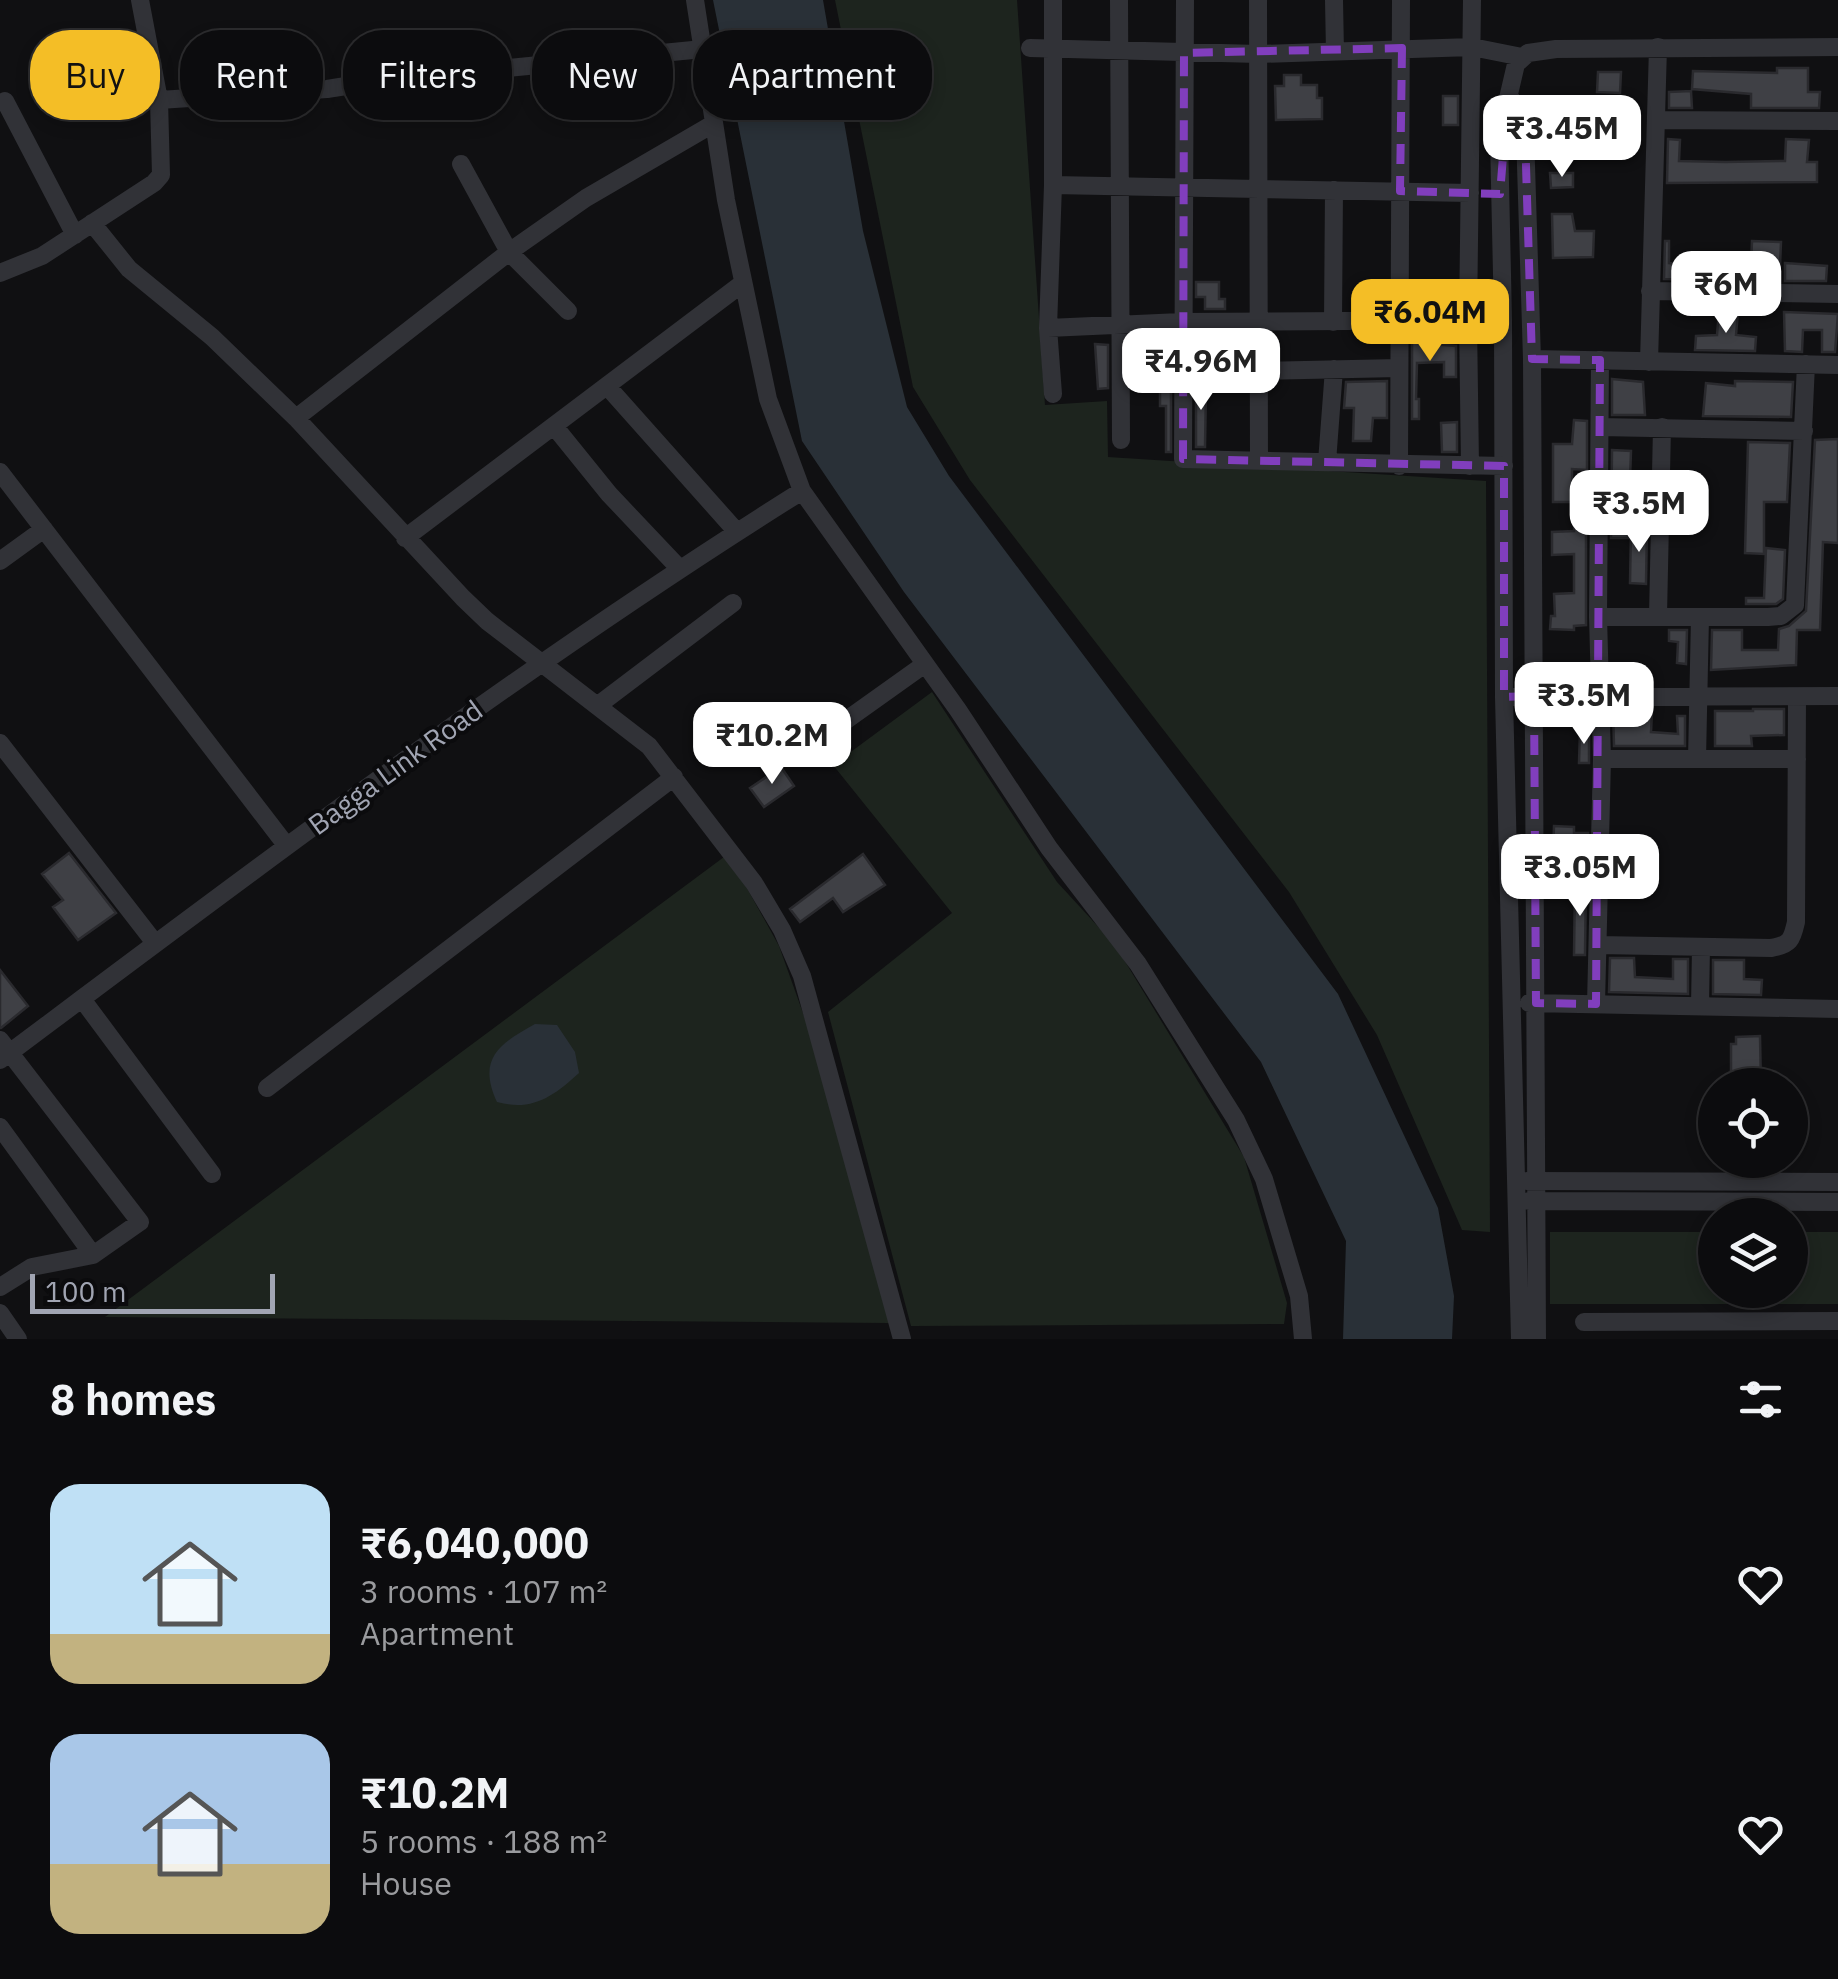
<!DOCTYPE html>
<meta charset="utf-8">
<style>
body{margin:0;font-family:"IBM Plex Sans",sans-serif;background:#1a1a1c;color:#f1f3f6;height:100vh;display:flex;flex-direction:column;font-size:38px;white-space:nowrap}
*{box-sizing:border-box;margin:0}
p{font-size:32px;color:#9a9b9e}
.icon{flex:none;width:55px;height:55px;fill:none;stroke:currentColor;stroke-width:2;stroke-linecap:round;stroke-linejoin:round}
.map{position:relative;height:1339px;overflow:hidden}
.sheet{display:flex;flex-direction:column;background:#0c0c0e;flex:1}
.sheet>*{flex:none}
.hud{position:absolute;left:30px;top:30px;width:1000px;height:90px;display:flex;gap:20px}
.tools{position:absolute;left:1698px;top:1068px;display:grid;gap:20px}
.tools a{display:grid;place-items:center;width:110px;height:110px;border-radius:50%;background:#0c0c0e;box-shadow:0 5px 15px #0003,0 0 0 2px #2c2c2e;font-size:50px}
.scale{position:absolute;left:30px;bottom:25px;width:245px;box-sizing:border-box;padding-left:10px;border:5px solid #a1a5b3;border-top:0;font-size:28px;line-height:35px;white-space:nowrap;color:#a1a5b3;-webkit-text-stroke:8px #0b0b0d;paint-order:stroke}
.price{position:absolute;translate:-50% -85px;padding:0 22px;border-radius:20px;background:#fff;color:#222;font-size:32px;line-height:65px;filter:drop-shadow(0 2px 5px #0008)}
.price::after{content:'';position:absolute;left:50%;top:60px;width:30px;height:22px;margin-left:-15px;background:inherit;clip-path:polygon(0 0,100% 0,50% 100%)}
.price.selected{background:#f4be26;color:#111}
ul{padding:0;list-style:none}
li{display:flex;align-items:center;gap:30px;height:250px;padding:0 50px}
li span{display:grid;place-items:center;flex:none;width:280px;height:200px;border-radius:30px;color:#555}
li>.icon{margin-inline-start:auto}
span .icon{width:120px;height:120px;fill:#fffc;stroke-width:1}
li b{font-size:42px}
h2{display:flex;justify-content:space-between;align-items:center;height:120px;padding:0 50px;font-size:42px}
.tag{padding:0 35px;border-radius:40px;background:#0c0c0e;box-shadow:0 5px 15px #0003,0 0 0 2px #2c2c2e;font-size:35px;line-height:90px}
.tag.selected{background:#f4be26;color:#111}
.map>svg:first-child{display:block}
</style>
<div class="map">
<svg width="1838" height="1339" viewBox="0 0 1838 1339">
<rect width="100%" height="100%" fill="#101012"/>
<!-- green -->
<path fill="#1d241e" d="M835 0H1017L1045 405 1107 401 1108 457 1486 481 1490 1232 1462 1230 1377 1035 1289 892 970 480 913 387Z
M932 692 1057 882 1115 945 1244 1157 1287 1303 1284 1324 911 1326 828 1012 952 913 833 765Z
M728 854 779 946 813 1041 890 1323 105 1317Z
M1550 1232H1715V1290H1790V1232H1838V1304H1550Z"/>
<!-- water -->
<path fill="#293037" d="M713 0H823L863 231 907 407 949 476 1338 994 1438 1208 1454 1296 1452 1339H1343L1346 1241 1261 1062 904 592 802 441Z
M535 1024 557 1025 575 1052 579 1073C554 1096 532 1112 497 1102 477 1059 499 1044 535 1024Z"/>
<!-- building -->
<path fill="#3f4045" stroke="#2a2a2e" stroke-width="2.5" d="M1777 68H1808V92H1820L1819 108H1751V94L1692 89 1693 71 1777 73Z
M1598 72H1621L1620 93 1597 92Z
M1284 75H1301V85H1317V98H1322V119L1276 120 1275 86H1284Z
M1691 91 1692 108H1669V92Z
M1443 96H1458V125H1443Z
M1617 123 1619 153 1597 154 1599 124Z
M1668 139 1680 140 1679 161 1725 162 1785 161 1786 139 1809 140 1807 162H1817V182L1667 183Z
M1550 173H1573V187L1551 188Z
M1552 214H1572L1575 231H1594L1593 257 1553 258Z
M1665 241H1669V263L1720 267V280L1664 279Z
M1752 241 1781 242 1780 266 1751 264Z
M1785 263 1827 266 1826 281H1785Z
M1196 282H1219V299H1225V309H1205V297H1196Z
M1719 310 1738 312 1736 335 1756 337 1755 351 1695 350 1696 336 1717 335Z
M1784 312 1838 314 1835 352H1822V330H1803L1802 352 1785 351Z
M1412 333H1420L1419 343 1456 346V377H1444V362L1417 363 1416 399H1419V419H1412Z
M1095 344 1108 345V388L1098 389Z
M1196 376H1203V390H1206L1205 447H1196Z
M1612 379 1643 382 1645 415H1612Z
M1387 381V418H1373L1371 441H1353L1354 408H1344L1346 382Z
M1735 381 1793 382 1791 417 1703 416 1706 383 1735 386Z
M1160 389H1171V452H1166V406H1160Z
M1574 420 1587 421V470L1572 469V502H1553V444H1572Z
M1457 422V452H1442L1441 423Z
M1838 439V543L1823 542 1820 630H1797L1796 665 1711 670 1712 630H1742V650H1778L1779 629 1789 626 1806 611 1815 440Z
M1748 442 1790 443 1787 502H1764V554L1745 553Z
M1612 450 1631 451 1628 538H1611Z
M1575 506H1586V625L1574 626V630L1550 629 1551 616H1555L1554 594 1574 593V554L1552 555V532L1574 531Z
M1631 527H1647L1646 584 1630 583Z
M1766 548 1785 550 1783 599 1776 604H1746V598H1764Z
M1669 630H1687L1686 664 1677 663 1678 642 1669 641Z
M1613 709 1652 713 1651 732 1678 734 1677 716H1685V746H1614Z
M1753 709H1784V735L1751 736 1752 746H1715V711H1753Z
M1580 730H1589V763H1579Z
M781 767 794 786 764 807 750 788Z
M1554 826 1574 827V833H1588L1587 853 1553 851Z
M69 853 116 913 78 940 53 907 63 900 42 874Z
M863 854 885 885 843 912 833 898 800 922 790 909Z
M1586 882 1585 955H1574L1575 883Z
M1610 958H1634L1635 977 1673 979V959H1688V994L1609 992Z
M1713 960H1744V979L1762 980 1761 995 1713 994Z
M0 970 28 1006 1 1028H0Z
M1760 1036 1761 1085H1731V1044H1736V1037Z"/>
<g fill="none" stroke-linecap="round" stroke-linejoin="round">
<!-- minor -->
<path stroke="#313237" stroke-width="18" d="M695 0 726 200 768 399 802 491 958 710 1049 848 1138 964 1236 1120 1264 1179 1299 1296 1303 1339
M1119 0 1121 440
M1185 0 1183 459 1504 466
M1258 0 1259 460
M1334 0 1335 52
M1030 48 1259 54 1472 47 1522 57
M1509 94 1525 133 1532 359 1537 1339
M159 100 327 89 384 80 703 49
M5 101 75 235
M1656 120 1838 121
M461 164 509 252 568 311
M1053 185 1470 193
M92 223 129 269 212 337 296 418 463 598 487 621 649 746 754 883 782 930 802 976 902 1339
M0 273 42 256 154 183 161 175 159 100 140 0
M1650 291 1838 294
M1333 322 1334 190
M1048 328 1181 322 1503 320
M1532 359 1838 365
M1649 362 1658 47
M1260 371 1399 368
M607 386 737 532
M1053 394 1048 328 1053 185V0
M296 418 509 252 586 198 713 124
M554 426 609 494 679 568
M1600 427 1804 431
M1327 462 1334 369
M1399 466 1401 0
M1470 466 1468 321 1472 0
M0 472 286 845
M405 538 743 283
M0 561 44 529
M1658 616 1662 427
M1598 617H1768L1781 616 1795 605 1806 364
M1504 697 1838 696
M597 706 733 603
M824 736 925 664
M0 743 155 943
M1602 759H1797
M1697 759 1700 617
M1598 945 1771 948C1790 945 1792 940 1796 922L1797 697
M82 999 212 1174
M1529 1003 1838 1009
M1596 1004 1602 759 1598 617 1600 360
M1700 1006 1701 947
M0 1040 140 1222 93 1255 32 1267 0 1287
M0 1060C263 863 524 665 802 491
M267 1088 674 777
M0 1127 93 1255
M1527 1181 1838 1182
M1529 1201 1838 1202
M0 1313 18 1339
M1584 1322 1838 1321
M1520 1339 1504 697 1503 320 1499 137 1516 64 1528 53 1556 49 1838 47"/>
</g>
<!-- marked area -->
<path fill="none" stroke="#813ebd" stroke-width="8" stroke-dasharray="20 12" stroke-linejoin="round" d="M1402 48 1400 191 1500 194 1508 94 1525 133 1532 359 1600 360 1596 1004 1536 1003 1534 696 1504 697V466L1183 459 1184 53Z"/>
<g text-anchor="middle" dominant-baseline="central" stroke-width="8" stroke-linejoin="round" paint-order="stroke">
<!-- street labels -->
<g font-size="28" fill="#a1a5b3" stroke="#0b0b0d">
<text transform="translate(395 767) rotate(-36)">Bagga Link Road</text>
</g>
</g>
</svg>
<div class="tools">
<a><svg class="icon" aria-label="locate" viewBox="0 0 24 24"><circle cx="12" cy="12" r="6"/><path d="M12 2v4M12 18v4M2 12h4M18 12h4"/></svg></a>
<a><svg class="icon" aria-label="layers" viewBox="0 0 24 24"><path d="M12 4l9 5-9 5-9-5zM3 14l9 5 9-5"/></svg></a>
</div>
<div class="scale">100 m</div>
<b class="price" style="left:1562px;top:180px">₹3.45M</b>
<b class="price" style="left:1726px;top:336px">₹6M</b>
<b class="price selected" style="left:1430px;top:364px">₹6.04M</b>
<b class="price" style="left:1201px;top:413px">₹4.96M</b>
<b class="price" style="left:1639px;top:555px">₹3.5M</b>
<b class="price" style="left:1584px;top:747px">₹3.5M</b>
<b class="price" style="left:772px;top:787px">₹10.2M</b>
<b class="price" style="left:1580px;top:919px">₹3.05M</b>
<div class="hud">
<a class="tag selected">Buy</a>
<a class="tag">Rent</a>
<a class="tag">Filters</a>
<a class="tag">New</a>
<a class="tag">Apartment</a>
</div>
</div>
<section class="sheet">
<h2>8 homes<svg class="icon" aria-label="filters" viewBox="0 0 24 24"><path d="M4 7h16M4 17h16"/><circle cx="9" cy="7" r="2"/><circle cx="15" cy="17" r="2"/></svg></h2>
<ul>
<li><span style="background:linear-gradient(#bfe0f5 75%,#c2b280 0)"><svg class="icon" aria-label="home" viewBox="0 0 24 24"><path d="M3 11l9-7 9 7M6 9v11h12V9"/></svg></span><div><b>₹6,040,000</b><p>3 rooms · 107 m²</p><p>Apartment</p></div><svg class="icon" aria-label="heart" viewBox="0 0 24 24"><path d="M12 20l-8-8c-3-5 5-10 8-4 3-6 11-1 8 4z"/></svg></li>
<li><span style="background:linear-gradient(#a9c7e8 65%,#c2b280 0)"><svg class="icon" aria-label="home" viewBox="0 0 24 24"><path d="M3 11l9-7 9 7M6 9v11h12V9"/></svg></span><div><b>₹10.2M</b><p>5 rooms · 188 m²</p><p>House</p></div><svg class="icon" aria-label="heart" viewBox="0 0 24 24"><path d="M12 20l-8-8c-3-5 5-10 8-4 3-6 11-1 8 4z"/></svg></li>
</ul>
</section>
